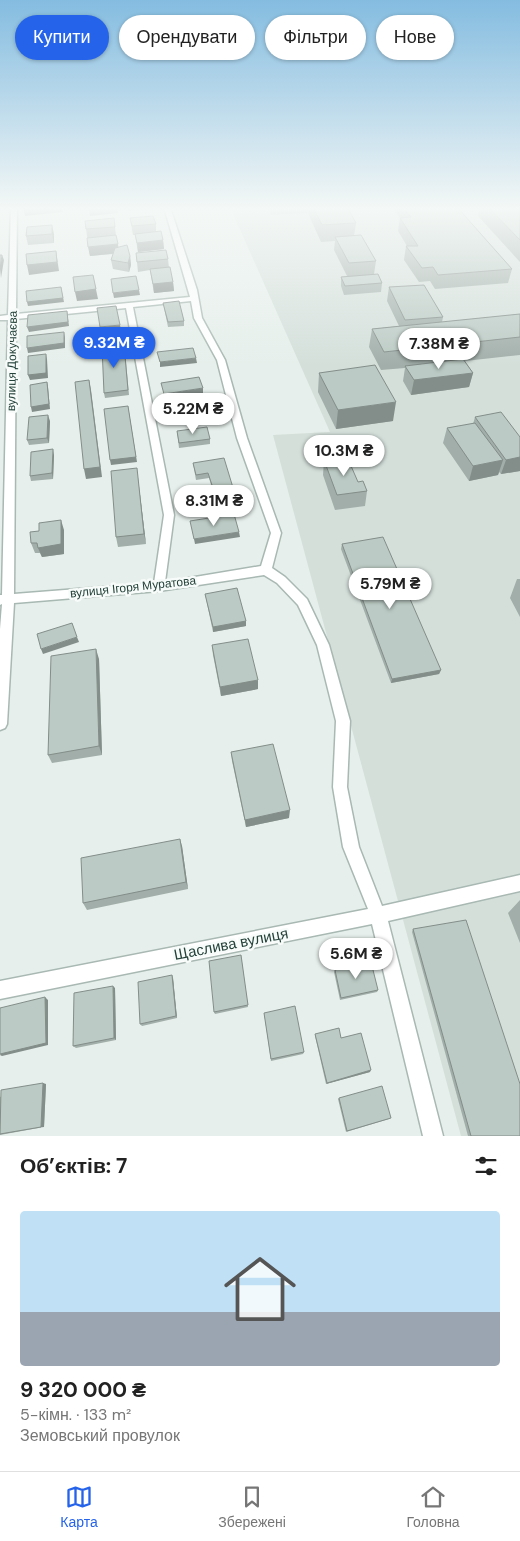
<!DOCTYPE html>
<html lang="uk">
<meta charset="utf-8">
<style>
body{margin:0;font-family:"DM Sans",sans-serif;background:#f2f2f2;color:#222;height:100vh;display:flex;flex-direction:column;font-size:19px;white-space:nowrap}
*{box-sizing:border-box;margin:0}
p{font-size:16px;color:#767676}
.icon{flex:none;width:28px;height:28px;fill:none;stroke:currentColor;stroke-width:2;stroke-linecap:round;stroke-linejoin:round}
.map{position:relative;height:1136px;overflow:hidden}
.details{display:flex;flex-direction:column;background:#fff;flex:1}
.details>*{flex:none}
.banner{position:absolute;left:15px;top:15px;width:490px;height:45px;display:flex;gap:10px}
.price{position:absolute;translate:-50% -42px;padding:0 11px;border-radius:18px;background:#fff;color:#222;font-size:16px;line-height:32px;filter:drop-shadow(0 1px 2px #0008)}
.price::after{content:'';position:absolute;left:50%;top:30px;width:15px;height:11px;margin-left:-8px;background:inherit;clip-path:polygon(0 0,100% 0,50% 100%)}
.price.active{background:#2563eb;color:#fff}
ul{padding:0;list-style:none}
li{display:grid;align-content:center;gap:10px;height:265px;padding:0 20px}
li+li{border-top:1px solid #e0e0e0}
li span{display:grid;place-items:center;height:155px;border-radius:5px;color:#555}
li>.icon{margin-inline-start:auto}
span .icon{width:90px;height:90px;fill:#fffc;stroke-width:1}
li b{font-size:21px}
h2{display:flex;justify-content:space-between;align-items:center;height:60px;padding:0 20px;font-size:21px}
.chip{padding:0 18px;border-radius:22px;background:#fff;box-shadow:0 1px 4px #0004;font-size:18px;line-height:45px}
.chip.active{background:#2563eb;color:#fff}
.dock{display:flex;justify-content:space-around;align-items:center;height:70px;border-top:1px solid #e0e0e0;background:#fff;font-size:14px;color:#767676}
.dock a{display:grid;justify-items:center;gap:2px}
.dock .active{color:#2563eb}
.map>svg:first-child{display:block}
</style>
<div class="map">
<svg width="520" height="1136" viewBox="0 0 520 1136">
<rect width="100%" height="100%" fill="#e6efeb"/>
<!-- built -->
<path fill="#d4dfda" d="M230 207H520V1136H461L273 435 330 432Z"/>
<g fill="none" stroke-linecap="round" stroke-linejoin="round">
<defs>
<path id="minor" d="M11 207H17L16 314 190 297 164 207H170L197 290 202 318 225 360 247 438 281 533 272 568 285 577 307 599 329 645 350 721 347 787 359 847 382 906 520 875V891L388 921 443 1136H423L372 924 0 999V981L368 909 343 847 333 787 336 721 317 645 298 605 277 583 264 575 159 591 14 603 7 724 5 728 0 730V629L2 604 0 605V595H2L8 320H0V316L8 315ZM191 301 194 318 217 360 237 438 271 533 261 566 165 582 174 515 133 307ZM126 308 164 515 154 583 14 594 16 319Z"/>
</defs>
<!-- minor casing -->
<use href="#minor" stroke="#a8b8b2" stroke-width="3"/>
<!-- minor -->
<use href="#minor" fill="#fff" fill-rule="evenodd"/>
</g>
<!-- wall -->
<path fill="#a1aea9" d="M127 207H153V209L128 211Z
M268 207H347L356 223 354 236 376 261 374 274 382 283 381 292 344 295 341 286V277L347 276 334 250 335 241 321 242 307 211V213L271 215Z
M382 207H457L512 269 508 283 435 289 430 281 419 282 404 260 406 246H407L398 231 400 218 392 207 383 208Z
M480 207H520V262L478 216Z
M114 218 116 236 118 247 130 256 131 265 129 272 113 269 111 260 113 254 90 256 86 229Z
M130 218 156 224V232L163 240 164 249 138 252 135 235H133Z
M27 227 54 234V243L28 245 26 236Z
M136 253 168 259 169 268 173 282 174 291 154 293 150 270 138 272Z
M389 287 443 317 442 322 520 314V355L465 361 473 373 469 387 411 395 403 381 405 368 381 370 369 347 372 329 399 326 387 301Z
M163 303 184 321V326L168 327Z
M125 350 129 395 105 398 104 393Z
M319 373 393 421 336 429 318 392Z
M475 417 520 437V471L501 474 499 472 498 475 469 481 443 443 447 428 473 424Z
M50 421 49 443 29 445 27 440Z
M177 431 210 439V444L179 448Z
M54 455 53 479 31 481 30 476Z
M324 460 358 482 367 491 365 506 335 510 323 475Z
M193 463 234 491V496L215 499 209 478 196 480Z
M138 478 146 544 118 547 116 537Z
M64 530V554L42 557 40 553H35L31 543Z
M342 544 441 670 439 674 391 683 341 549Z
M517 579H520V617L510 598Z
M205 594 246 621V626L213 632Z
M212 645 258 689 221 696 213 655Z
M99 659 102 755 52 763 48 755Z
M231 752 289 818 246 827 232 761Z
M182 846 188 889 87 910 83 903Z
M520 900V943L508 913Z
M413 929 520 1136H468L412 932Z
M241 955 248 1007 215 1014 214 1012Z
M335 970 378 990 377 992 340 1000 334 972Z
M172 975 173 978 177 1018 142 1026 140 1024Z
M115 988 116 1040 76 1048 73 1046Z
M264 1013 304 1052 303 1054 271 1061Z
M315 1034 341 1038 370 1072 326 1084 315 1036Z
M46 1084 44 1127 0 1135V1097Z
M339 1098 389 1119 346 1132 338 1099Z"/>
<!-- shaded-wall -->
<path fill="#838d89" d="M23 207H62L63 212 25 216Z
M89 207H117L118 213 90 216Z
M52 225 54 234V243L52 234Z
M163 240 164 249 138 252 137 243Z
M118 244 119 253 90 256 88 247Z
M56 251 59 271 29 275 27 265Z
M2 255 4 260 1 278 0 269Z
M130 256 131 265 129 272 128 263Z
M93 275 98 299 77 301 75 292Z
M173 282 174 291 154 293 153 284Z
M61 287 64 302 28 306 27 302Z
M139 290 140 295 114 298 113 293Z
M67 311 69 326 29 332 27 327Z
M120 325 121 330 101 332 100 327Z
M64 332 65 337V348L28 353 27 348Z
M46 354 47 359 48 378 30 380 28 375Z
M196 358 197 363 160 367V362Z
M473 373 469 387 411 395 414 380Z
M89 380 91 390 102 477 86 479 84 469Z
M47 382 48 387 50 409 32 412 31 407Z
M203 388V393L165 399 164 394Z
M396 402 393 421 336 429 338 410Z
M128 406 137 462 111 465 110 460Z
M211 413V418L174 424V418Z
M48 415 50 421 49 443 47 438Z
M53 449 54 455 53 479 52 473Z
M520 457V471L501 474 506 460Z
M503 460 498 475 469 481 473 466Z
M137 468 138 478 146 544 144 534Z
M234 491V496L215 499V494Z
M61 520 64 530V554L42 557 38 548Z
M239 532 240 537 195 544 194 539Z
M246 621V626L213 632V627Z
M77 637 79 642 43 654 41 649Z
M96 649 99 659 102 755 99 746Z
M441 670 439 674 391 683 392 679Z
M258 680V689L221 696 220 687Z
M290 810 289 818 246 827 245 820Z
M180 839 182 846 188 889 186 882Z
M172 975 173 978 177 1018 176 1016Z
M113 986 115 988 116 1040 114 1038Z
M45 997 48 1000V1045L2 1056 0 1055Z
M371 1070 370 1072 326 1084 327 1083Z
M43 1083 46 1084 44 1127H41Z"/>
<!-- building -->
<path fill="#bbcac4" stroke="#838d89" d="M313 207H347L356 223 322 225Z
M403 207H457L512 269 438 275 433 267 422 268 406 246H418L400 218 411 217Z
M488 207H520V240Z
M153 216 156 224 132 226 130 218Z
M114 218 115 227 86 229 85 221Z
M52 225V234L26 236 27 227Z
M161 231 163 240 137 243 135 234Z
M116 235 118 244 88 247 87 238Z
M361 235 376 261 349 263 335 237Z
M127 245 130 256 128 263 111 260 115 248Z
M166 250 168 259 137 262 136 253Z
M56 251 57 262 27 265 26 254Z
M0 255H2L0 269Z
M170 267 173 282 153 284 150 269Z
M378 274 382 283 345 286 341 277Z
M93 275 96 289 75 292 73 277Z
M136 276 139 290 113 293 111 279Z
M424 285 443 317 405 320 389 287Z
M61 287 63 298 27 302 26 291Z
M179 301 184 321 168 322 163 303Z
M116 306 120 325 100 327 97 308Z
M67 311 68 322 27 327 28 315Z
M520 314V337L384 352 372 329Z
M64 332V343L27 348V336Z
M124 345 128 390 104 393 102 347Z
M193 348 196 358 160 362 157 352Z
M46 354V373L28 375V356Z
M463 359 473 373 414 380 405 366Z
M375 365 396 402 338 410 319 373Z
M199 377 203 388 164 394 161 383Z
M89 380 100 467 84 469 75 382Z
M47 382 49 404 31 407 30 385Z
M206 399 211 413 174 418 170 404Z
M128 406 136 457 110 460 104 409Z
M501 412 520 437V457L506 460 475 417Z
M48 415 47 438 27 440 29 417Z
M475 423 503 460 473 466 447 428Z
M207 427 210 439 179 443 177 431Z
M53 449 52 473 30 476 31 452Z
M224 458 234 491 215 494 208 473 196 475 193 463Z
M348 459 358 482 363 481 367 491 337 495 324 460Z
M137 468 144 534 116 537 111 471Z
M234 514 239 532 194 539 190 521Z
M61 520V544L38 548 37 543H31L30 532 39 531V523Z
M383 537 441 670 392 679 342 544Z
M237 588 246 621 213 627 205 594Z
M72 623 77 637 41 649 37 634Z
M248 639 258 680 220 687 212 645Z
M96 649 99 746 48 755 51 656Z
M273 744 290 810 245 820 231 752Z
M180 839 186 882 83 903 81 858Z
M466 920 520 1084V1136H471L413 929Z
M241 955 248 1005 214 1012 209 961Z
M371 962 378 990 341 998 335 970Z
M172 975 176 1016 140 1024 138 982Z
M113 986 114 1038 73 1046 74 993Z
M45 997 46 1043 0 1054V1008Z
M295 1006 304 1052 271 1059 264 1013Z
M339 1028 341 1038 361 1033 371 1070 327 1083 315 1034Z
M43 1083 41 1127 0 1134 1 1090Z
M382 1086 391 1118 347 1131 339 1098Z"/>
<!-- sky -->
<linearGradient id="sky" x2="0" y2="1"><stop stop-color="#84bce0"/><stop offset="0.57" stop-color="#f4f8f6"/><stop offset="1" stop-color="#f4f8f6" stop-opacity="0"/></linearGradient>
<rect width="520" height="366" fill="url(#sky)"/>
<g text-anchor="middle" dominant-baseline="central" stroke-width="5" stroke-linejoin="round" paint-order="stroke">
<!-- street labels -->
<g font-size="12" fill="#24423a" stroke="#f7fbf9">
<text transform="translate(12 361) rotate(-89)">вулиця Докучаєва</text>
<text transform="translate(133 587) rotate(-6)">вулиця Ігоря Муратова</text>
</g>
<!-- near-street labels -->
<g font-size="15" fill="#24423a" stroke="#f7fbf9">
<text transform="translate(231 944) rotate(-11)">Щаслива вулиця</text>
</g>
</g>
</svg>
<b class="price active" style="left:114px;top:369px">9.32M ₴</b>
<b class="price" style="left:439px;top:370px">7.38M ₴</b>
<b class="price" style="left:193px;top:435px">5.22M ₴</b>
<b class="price" style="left:344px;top:477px">10.3M ₴</b>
<b class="price" style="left:214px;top:527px">8.31M ₴</b>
<b class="price" style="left:390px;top:610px">5.79M ₴</b>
<b class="price" style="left:356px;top:980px">5.6M ₴</b>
<div class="banner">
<a class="chip active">Купити</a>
<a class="chip">Орендувати</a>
<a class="chip">Фільтри</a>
<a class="chip">Нове</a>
</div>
</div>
<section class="details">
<h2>Об’єктів: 7<svg class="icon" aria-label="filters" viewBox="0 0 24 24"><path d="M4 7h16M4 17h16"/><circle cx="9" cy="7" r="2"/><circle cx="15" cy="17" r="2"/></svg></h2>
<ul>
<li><span style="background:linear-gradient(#bfe0f5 65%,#9aa5b1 0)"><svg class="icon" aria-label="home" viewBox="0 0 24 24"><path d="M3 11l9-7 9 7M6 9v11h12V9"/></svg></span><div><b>9 320 000 ₴</b><p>5-кімн. · 133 m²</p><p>Земовський провулок</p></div></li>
</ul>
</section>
<nav class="dock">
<a class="active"><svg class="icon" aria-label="map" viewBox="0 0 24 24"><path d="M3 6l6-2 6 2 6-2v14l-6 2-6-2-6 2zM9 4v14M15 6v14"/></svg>Карта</a>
<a><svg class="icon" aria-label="saved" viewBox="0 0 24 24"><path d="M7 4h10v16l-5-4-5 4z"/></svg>Збережені</a>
<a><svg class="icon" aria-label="home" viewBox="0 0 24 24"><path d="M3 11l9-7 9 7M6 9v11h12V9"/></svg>Головна</a>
</nav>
